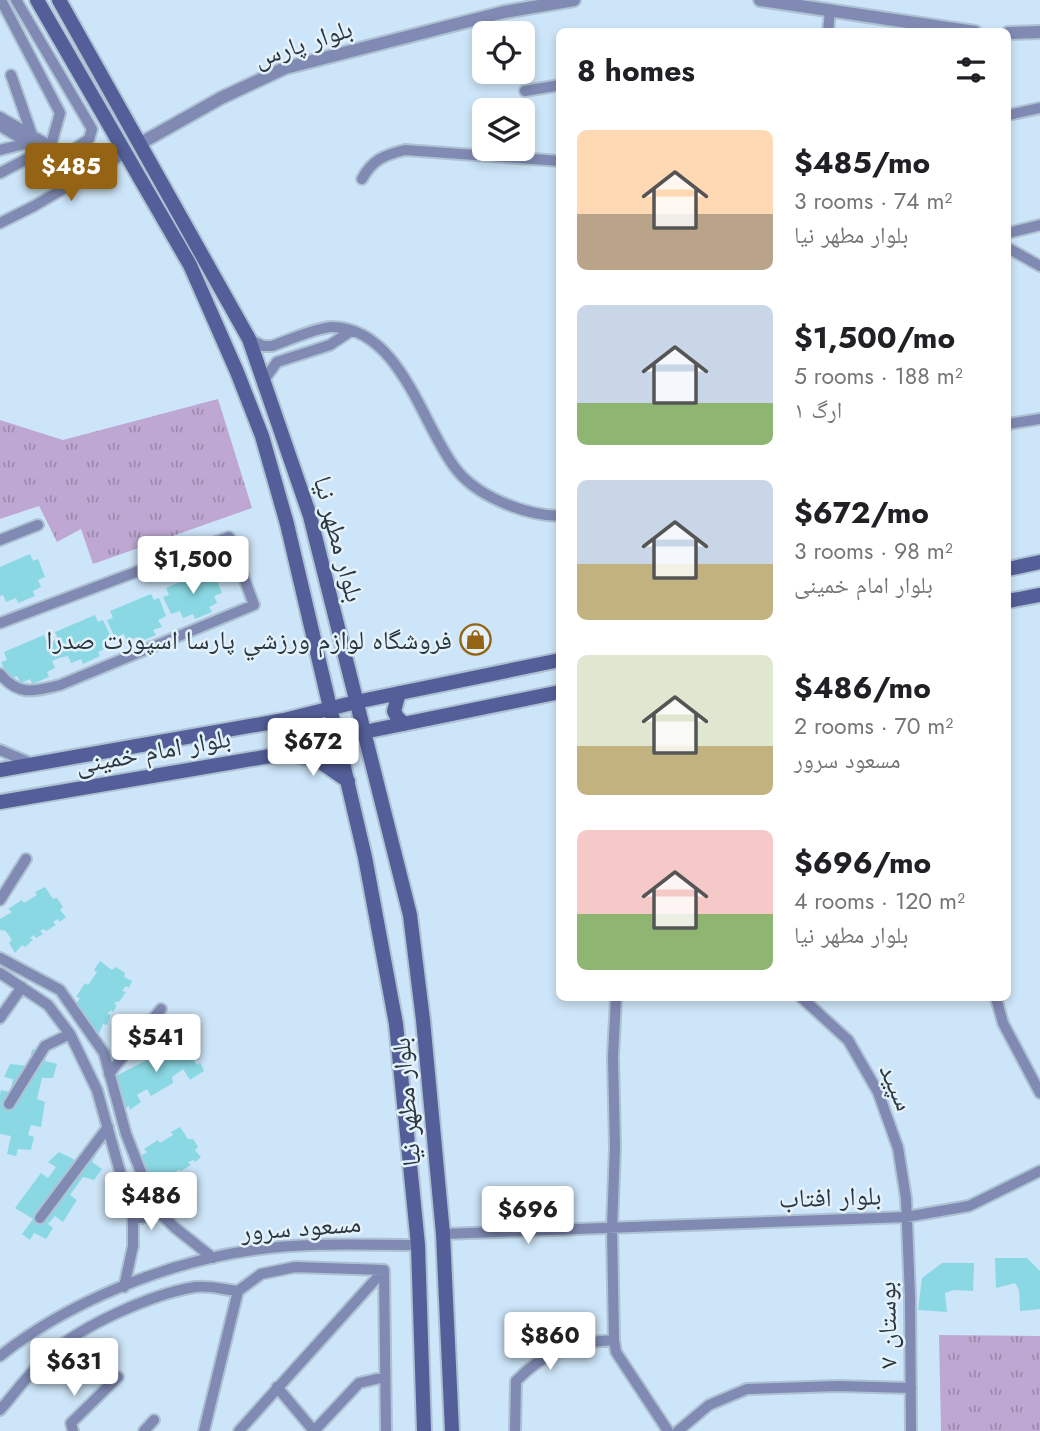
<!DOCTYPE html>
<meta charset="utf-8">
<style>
body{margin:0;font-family:Jost,"Noto Naskh Arabic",sans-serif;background:#f2f2f2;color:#202124;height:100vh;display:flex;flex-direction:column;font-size:26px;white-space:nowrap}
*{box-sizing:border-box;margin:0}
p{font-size:23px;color:#757577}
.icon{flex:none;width:38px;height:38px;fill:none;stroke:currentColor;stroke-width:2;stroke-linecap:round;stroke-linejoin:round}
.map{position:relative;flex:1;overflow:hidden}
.details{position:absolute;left:556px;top:28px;width:455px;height:973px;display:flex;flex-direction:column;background:#fff;border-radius:10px;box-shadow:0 4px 10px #0003}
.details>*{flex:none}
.controls{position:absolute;left:472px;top:21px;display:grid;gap:14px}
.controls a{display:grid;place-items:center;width:63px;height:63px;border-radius:10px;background:#fff;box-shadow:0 4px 10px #0003;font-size:35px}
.price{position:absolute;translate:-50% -60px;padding:0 16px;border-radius:7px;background:#fff;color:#222;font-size:23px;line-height:46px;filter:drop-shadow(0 2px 4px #0008)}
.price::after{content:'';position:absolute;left:50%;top:42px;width:21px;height:16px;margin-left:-10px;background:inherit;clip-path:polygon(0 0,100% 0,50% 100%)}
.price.current{background:#946313;color:#fff}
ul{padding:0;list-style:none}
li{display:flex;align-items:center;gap:21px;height:175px;padding:0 21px}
li span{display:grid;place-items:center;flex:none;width:196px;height:140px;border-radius:10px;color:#555}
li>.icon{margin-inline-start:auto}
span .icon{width:84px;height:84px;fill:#fffc;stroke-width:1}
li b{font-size:30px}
h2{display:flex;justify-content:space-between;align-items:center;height:84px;padding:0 21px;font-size:30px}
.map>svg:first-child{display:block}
</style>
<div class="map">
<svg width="1040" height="1431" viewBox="0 0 1040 1431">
<defs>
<pattern id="park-tufts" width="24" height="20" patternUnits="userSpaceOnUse" patternTransform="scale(1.75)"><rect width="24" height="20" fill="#bea8d3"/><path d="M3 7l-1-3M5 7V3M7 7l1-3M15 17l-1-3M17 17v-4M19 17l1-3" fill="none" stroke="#9b8aac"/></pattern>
</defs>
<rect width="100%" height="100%" fill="#cde5f8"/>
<!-- park -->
<path fill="url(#park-tufts)" d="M218 399 252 508 93 564 81 529 57 542 39 506 0 519V420L63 440Z
M939 1335 1040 1336V1431H941Z"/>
<!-- building -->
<path fill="#8ad8e3" d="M30 554 33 561 38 559 45 577 38 580 41 587 33 591 35 596 18 603 16 598 6 602 3 595 0 596V567Z
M207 570 210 577 215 575 222 593 214 596 217 603 209 607 212 612 195 619 193 614 183 618 180 611 171 614 163 597 169 595 166 588Z
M151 594 154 600 159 598 166 616 158 620 162 627 153 630 156 635 139 642 137 637 127 642 124 634 115 638 107 620 113 618 110 611Z
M95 615 98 622 103 620 111 637 103 641 106 648 98 652 100 656 83 664 81 659 71 663 68 656 59 658 52 661 55 668 47 672 49 677 32 684 30 679 21 683 17 676 9 680 1 662 7 660 4 652 44 635 47 642 53 641 58 639 55 632Z
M45 887 53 899 57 898 63 907 60 910 66 917 60 922 58 919 53 922 56 925 46 931 44 929 40 931 43 934 36 938 34 935 30 938 33 940 25 947 22 945 15 953 9 943 12 940 5 930 2 931 0 929V919L12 912 8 909 22 900 24 903 37 895 35 892Z
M100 961 112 970 116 967 125 973 124 977 132 981 129 988 126 986 122 991 126 992 119 1002 117 1001 114 1004 117 1005 113 1012 111 1010 107 1014 111 1015 107 1025 103 1024 99 1034 91 1028 92 1023 81 1017 79 1020 69 1014 80 998 76 997 85 983 88 985 97 972 94 970Z
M182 1042 185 1046 189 1044 192 1050 188 1052 197 1065 200 1062 204 1071 190 1080 183 1069 172 1077 173 1083 151 1096 147 1089 137 1095 141 1102 130 1110 129 1106 123 1109 118 1101 123 1098 112 1078Z
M32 1049 47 1053 45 1061 57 1064 53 1078H42L37 1099 45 1102 41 1127 31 1125 28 1135 34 1137 31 1150 18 1149 16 1156 7 1154 11 1136 0 1134V1095L1 1090 10 1092 13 1079 4 1077 10 1064 29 1066Z
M180 1127 188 1139H193L198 1147 195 1150 201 1157 195 1162 194 1160 188 1162 191 1165 181 1171 179 1170 176 1171 178 1174 172 1178 170 1175 165 1178 169 1180 160 1188 158 1185 150 1193 131 1162 147 1152 144 1149 158 1140 160 1143 173 1135 171 1132Z
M85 1146 96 1155 92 1162 102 1169 94 1180 83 1177 70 1195 77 1200 63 1222 55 1216 48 1224 53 1228 46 1239 34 1233 30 1240 22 1234 33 1219 15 1208 41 1173 48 1178 56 1167 48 1162 59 1152 75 1160Z
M995 1258H1027L1040 1271V1309L1020 1311 1019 1290 1015 1283 996 1288Z
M942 1263H974L973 1291 953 1290 945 1293 947 1312 918 1310 922 1278Z"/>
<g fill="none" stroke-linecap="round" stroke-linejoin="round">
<defs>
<path id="minor" d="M1 0 60 113 51 145
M16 0 92 129 89 139 61 158
M828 32 830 11
M11 75 32 135
M525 91 560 85
M1008 115 1040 108
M0 117 54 148
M0 126 51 157 61 158 86 176
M0 150 28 143
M0 173 42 151
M362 179C372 160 384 155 405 150L560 161
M0 223 34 206 125 153
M1008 233 1040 225
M1008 248 1040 266
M249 339 263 346H272C286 341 321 326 333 327 399 329 421 421 453 465 474 496 524 515 560 516
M264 380 277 362 330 345 351 331
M1008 424 1040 419
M0 540 38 525
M0 623 229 537 254 605 60 685C35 691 19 697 0 674
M0 750 33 764
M0 900 26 859
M0 958 60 990 104 1053 126 1134 155 1208 174 1227 213 1258
M0 973 48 1005 70 1034 97 1090 133 1218V1246L124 1287
M616 998 613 1057 615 1147 612 1228 614 1340 616 1352 668 1431
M802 998 848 1040 878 1092 898 1148 906 1198 910 1297 911 1431
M996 998 1003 1023 1040 1093
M0 1018 22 987
M109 1074 161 1009
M9 1104 45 1046 70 1034
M40 1218 108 1127
M133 1218C144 1219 148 1216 155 1208
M443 1234 906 1217 969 1206 1040 1171
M0 1356C68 1302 167 1262 253 1250 308 1242 364 1245 418 1245
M277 1387 314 1431
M0 1410C16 1392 31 1370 50 1354 83 1325 152 1294 195 1287 209 1285 225 1290 238 1291
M73 1431 71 1423 118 1377
M144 1431 154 1420
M204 1431 238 1291 261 1274 295 1267 384 1270 386 1431
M239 1431 384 1270
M314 1431 359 1383 385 1377
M515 1431 516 1381C545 1351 573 1342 614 1340
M678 1431 709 1405 747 1389 838 1386 911 1388"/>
<path id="tertiary" d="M760 0 975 32
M1008 33 1040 32
M141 143 221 98 285 68 504 12 574 0"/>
<path id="secondary" d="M37 0 190 265 237 372 262 436 287 524 365 857 396 1024 418 1245 424 1431
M59 0 249 339 310 516 410 915 423 1020 443 1234 452 1431
M1008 569 1040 562
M1008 601 1040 595
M399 693 394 711 397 717 404 724
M284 720C293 727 297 731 297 742L288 753 319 761 348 781
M0 770 284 720 356 702 560 660
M0 802 288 753 364 732 560 692"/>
</defs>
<!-- minor casing -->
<use href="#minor" stroke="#adc2d3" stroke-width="14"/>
<!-- tertiary casing -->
<use href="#tertiary" stroke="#adc2d3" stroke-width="16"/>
<!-- secondary casing -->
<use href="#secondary" stroke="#adc2d3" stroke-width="18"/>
<!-- minor -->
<use href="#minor" stroke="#818ab3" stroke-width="10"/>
<!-- tertiary -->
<use href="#tertiary" stroke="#818ab3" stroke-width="12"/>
<!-- secondary -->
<use href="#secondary" stroke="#545f99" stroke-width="14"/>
</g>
<!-- icons -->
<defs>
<symbol id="shop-ring" viewBox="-11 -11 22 22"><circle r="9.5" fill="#e2f1fc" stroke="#946313" stroke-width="1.5"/><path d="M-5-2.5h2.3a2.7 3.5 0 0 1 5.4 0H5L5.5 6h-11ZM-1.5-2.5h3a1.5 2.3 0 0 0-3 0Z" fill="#946313"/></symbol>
</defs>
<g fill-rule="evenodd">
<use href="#shop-ring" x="458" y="622" width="35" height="35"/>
</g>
<g text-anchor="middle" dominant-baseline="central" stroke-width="5" stroke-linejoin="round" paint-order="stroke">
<!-- street labels -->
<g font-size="26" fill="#2c363d" stroke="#e2f1fc">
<text transform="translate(303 43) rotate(-18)">بلوار پارس</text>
<text transform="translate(339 539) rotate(75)">بلوار مطهر نیا</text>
<text transform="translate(153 751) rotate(-10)">بلوار امام خمینی</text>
<text transform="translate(897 1087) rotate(66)">سپید</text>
<text transform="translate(406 1102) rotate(-95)">بلوار مطهر نیا</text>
<text transform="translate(830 1197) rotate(-2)">بلوار افتاب</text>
<text transform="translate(301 1227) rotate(-4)">مسعود سرور</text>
<text transform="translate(887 1325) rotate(-91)">بوستان ۷</text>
</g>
<!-- poi labels -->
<g font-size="26" fill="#2c363d" stroke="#e2f1fc" text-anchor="end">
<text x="452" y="640">فروشگاه لوازم ورزشي پارسا اسپورت صدرا</text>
</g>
</g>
</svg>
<div class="controls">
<a><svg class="icon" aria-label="locate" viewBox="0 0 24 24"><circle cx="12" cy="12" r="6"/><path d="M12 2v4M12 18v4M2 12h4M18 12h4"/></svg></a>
<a><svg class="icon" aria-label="layers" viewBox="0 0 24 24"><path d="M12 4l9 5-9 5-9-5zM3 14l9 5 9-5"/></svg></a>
</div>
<b class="price current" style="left:71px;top:203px">$485</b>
<b class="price" style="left:193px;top:596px">$1,500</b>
<b class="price" style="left:313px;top:778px">$672</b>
<b class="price" style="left:156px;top:1074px">$541</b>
<b class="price" style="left:151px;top:1232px">$486</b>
<b class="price" style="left:528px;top:1246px">$696</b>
<b class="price" style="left:550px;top:1372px">$860</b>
<b class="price" style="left:74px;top:1398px">$631</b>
<section class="details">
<h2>8 homes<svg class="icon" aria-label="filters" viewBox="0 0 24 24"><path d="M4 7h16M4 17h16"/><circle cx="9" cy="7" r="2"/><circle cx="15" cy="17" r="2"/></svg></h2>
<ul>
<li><span style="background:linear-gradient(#ffd9b3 60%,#b9a48a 0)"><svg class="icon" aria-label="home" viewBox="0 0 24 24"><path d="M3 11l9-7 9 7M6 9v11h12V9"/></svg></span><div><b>$485/mo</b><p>3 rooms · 74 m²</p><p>بلوار مطهر نیا</p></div></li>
<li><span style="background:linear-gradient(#c9d6e8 70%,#8fb573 0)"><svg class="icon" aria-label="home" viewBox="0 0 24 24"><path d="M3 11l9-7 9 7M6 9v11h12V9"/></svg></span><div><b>$1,500/mo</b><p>5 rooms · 188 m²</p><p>ارگ ۱</p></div></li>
<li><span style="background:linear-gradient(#c9d6e8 60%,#c2b280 0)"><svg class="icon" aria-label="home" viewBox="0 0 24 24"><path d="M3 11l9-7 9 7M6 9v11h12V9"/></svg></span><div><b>$672/mo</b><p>3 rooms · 98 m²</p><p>بلوار امام خمینی</p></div></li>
<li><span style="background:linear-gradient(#dfe7d0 65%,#c2b280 0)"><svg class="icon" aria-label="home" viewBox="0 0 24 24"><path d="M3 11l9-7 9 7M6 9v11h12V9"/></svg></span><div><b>$486/mo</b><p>2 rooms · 70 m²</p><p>مسعود سرور</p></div></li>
<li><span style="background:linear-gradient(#f6c9c9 60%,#8fb573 0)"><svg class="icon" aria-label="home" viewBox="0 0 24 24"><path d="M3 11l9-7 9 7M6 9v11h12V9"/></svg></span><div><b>$696/mo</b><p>4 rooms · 120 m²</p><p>بلوار مطهر نیا</p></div></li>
</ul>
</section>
</div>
